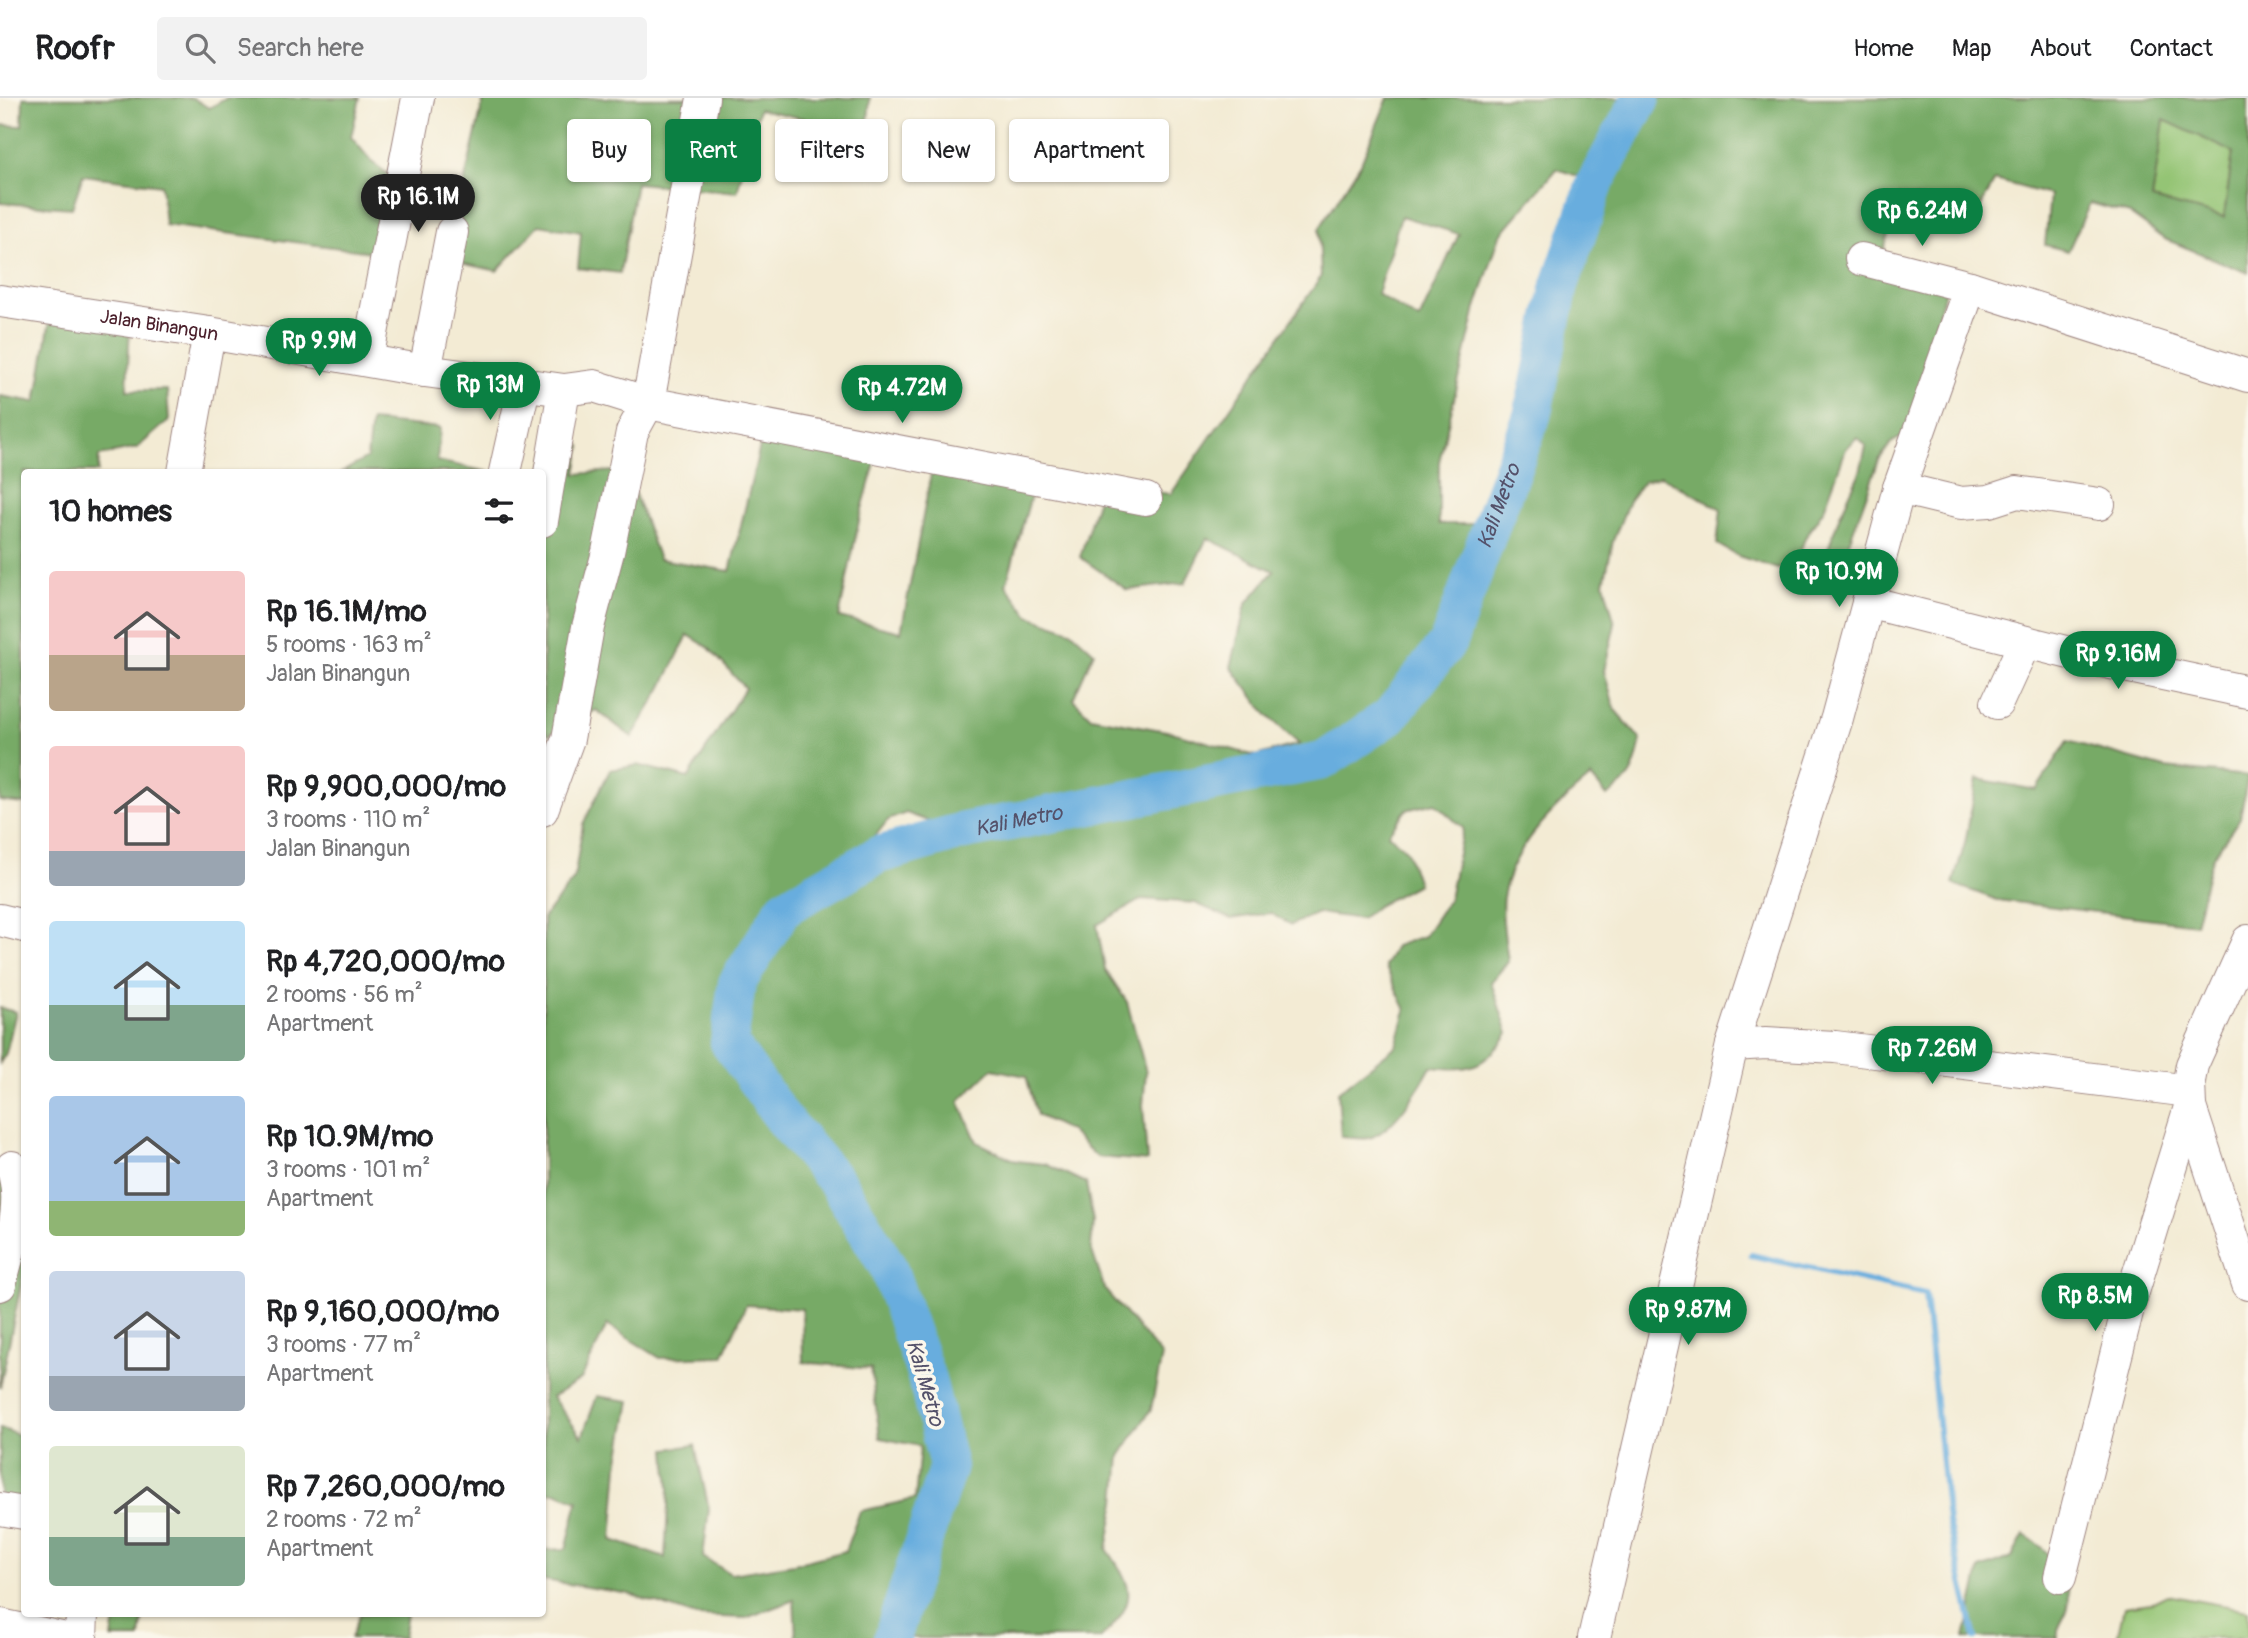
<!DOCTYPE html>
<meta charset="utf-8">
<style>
body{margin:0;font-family:Pangolin,sans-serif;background:#f2f2f2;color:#202124;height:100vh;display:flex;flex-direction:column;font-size:26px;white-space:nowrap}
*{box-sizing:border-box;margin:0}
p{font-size:23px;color:#757577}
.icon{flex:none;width:38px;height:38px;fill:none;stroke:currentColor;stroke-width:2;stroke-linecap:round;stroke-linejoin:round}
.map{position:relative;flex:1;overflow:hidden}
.details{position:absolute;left:21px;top:371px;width:525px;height:1148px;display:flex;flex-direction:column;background:#fff;border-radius:7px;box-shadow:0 2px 5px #0004}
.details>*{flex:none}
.guide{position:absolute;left:567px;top:21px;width:665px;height:63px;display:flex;gap:14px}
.price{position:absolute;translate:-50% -60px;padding:0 16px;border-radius:24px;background:#0b8043;color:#fff;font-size:23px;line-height:46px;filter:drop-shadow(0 2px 4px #0008)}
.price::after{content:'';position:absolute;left:50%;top:42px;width:21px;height:16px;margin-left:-10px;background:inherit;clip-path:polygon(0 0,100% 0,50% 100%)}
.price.active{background:#222;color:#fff}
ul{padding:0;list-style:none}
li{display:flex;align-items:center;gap:21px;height:175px;padding:0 28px}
li span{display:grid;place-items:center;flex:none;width:196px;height:140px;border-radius:7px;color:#555}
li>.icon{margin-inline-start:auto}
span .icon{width:84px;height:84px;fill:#fffc;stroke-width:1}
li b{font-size:30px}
h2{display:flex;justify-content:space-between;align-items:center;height:84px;padding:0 28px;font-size:30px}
.chip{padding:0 24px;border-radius:7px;background:#fff;box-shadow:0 2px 5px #0004;font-size:24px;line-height:63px}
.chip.active{background:#0b8043;color:#fff}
header{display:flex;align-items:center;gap:42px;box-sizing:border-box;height:98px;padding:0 35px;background:#fff;border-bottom:2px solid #e0e0e0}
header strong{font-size:33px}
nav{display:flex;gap:38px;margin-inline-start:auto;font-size:24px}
.search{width:490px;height:63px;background:#f2f2f2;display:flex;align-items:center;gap:18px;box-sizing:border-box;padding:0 24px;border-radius:7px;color:#757577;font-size:26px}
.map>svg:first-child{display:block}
</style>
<header>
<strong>Roofr</strong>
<div class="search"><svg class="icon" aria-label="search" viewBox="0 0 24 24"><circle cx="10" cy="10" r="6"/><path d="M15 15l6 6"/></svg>Search here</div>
<nav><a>Home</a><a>Map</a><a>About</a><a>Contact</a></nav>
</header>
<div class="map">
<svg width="2248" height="1540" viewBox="0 0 2248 1540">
<rect width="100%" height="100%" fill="#fbf7ec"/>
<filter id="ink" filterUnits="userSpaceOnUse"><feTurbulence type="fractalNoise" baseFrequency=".0143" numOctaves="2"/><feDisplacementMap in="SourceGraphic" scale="14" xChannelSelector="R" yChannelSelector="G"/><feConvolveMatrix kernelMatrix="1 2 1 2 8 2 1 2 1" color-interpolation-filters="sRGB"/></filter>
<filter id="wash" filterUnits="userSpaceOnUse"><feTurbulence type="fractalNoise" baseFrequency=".00686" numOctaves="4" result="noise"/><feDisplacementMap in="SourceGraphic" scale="28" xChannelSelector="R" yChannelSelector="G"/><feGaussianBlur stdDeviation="1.57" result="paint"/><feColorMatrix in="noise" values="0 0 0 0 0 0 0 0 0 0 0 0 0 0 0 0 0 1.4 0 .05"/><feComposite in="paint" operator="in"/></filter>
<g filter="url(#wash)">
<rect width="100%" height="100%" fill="#f3ebd4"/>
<!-- green -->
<path fill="#94c474" stroke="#6f7250" stroke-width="2" d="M2164 21 2233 54 2224 119 2152 101Z
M2167 1497 2248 1512V1540H2117L2124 1509 2151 1505Z"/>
<!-- forest -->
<path fill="#7a6" stroke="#606448" stroke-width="2" fill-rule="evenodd" d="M23 0H193L209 10 227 0H360L351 39 372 64 390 78 370 154 165 127 161 87 83 77 72 110 0 105V27L22 28Z
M484 0H870L867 34 759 11 737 94 636 85 620 175 578 170 581 134 539 127 497 173 446 162Z
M1388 0H2248V175L2165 141 2130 116 2090 105 2068 153 2045 147 2050 97 1995 82 1980 110 1899 97 1883 155 1950 175 1934 233 1951 239 1903 338 1891 345 1879 362 1835 483 1819 477 1840 417 1860 374 1866 348 1857 339 1846 351 1824 411 1805 440 1793 476 1738 458 1717 446 1721 411 1661 378 1644 383 1629 403 1613 443 1604 485 1615 526 1604 573 1615 612 1641 642C1635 671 1632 682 1607 698L1591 679C1554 709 1512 749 1503 799 1500 818 1506 844 1508 864L1491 884 1508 935C1486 969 1470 974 1431 969 1420 989 1393 1034 1369 1040 1361 1042 1349 1039 1341 1039L1338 994 1396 948 1406 912 1385 868 1395 848 1424 838 1449 801 1463 730 1435 705 1406 712 1388 736 1407 753 1418 786 1377 808 1361 821 1318 815 1291 827 1270 815 1231 821 1195 805 1142 801 1097 827 1105 871 1127 904 1146 974 1143 1007 1147 1063 1097 1059 1070 1033 1037 1017 1026 978 992 971 959 1003 977 1044 1016 1063 1045 1066 1086 1085 1093 1123 1091 1150 1105 1192 1162 1258 1151 1311 1120 1358 1116 1404 1107 1451C1135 1491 1138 1504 1101 1540H796L794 1502 746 1520 696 1518 629 1496 543 1482 542 1452 566 1451 578 1403 556 1394 543 1395V820L574 781 583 726 610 672 638 667 688 680 745 590 709 550 688 537 661 591 632 639 596 612 549 637 543 630 542 378 550 341 581 348 576 376 626 372 659 461 730 473 766 323 881 344 860 418 839 519 901 534 934 360 1038 373 1006 487 1029 518 1071 533 1094 554 1073 601 1091 619 1172 634 1255 658 1299 646 1268 618 1231 569 1246 506 1274 473 1207 440 1185 485 1127 492 1080 459 1102 387 1171 396 1321 179 1319 131 1361 65ZM2164 22 2233 54 2224 119 2152 101ZM1557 71 1595 84 1560 187 1532 318 1494 426H1439V364L1476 210 1500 137ZM1401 118 1459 136 1419 222 1377 196ZM906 715 958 734 878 757 846 775 888 722ZM746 1207 802 1211 803 1264 871 1271 880 1340 920 1348 915 1401 860 1413 845 1453 794 1466 731 1476 703 1459 709 1411 695 1347 666 1351 669 1391 665 1460 612 1442 618 1368 630 1303 597 1298 582 1339 552 1299 581 1281 607 1227 660 1260 723 1258Z
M52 211 130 224 127 292H167L169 322 137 350 99 358 98 374H24V706L0 703V298L36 304Z
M371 323 440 330 437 363 489 374H342L367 360Z
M2068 643 2165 670 2248 678 2240 720 2212 760 2195 826 1997 802 1953 786 1965 745 1977 681 2036 692Z
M0 910 16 914 6 955 0 965Z
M0 1062 24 1070V1172L0 1290Z
M0 1330 24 1339V1419L0 1413Z
M2024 1437C2047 1450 2074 1478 2068 1509 2066 1520 2056 1528 2058 1540H1965L1980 1471 2012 1459Z
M116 1516H143L140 1540H112Z
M360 1516H407L403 1540H351Z"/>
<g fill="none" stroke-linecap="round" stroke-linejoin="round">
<!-- stream -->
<path stroke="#68adde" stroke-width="6" d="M1751 1157 1925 1196 1948 1424 1975 1540"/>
<!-- river -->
<path stroke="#68adde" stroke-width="38" id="s1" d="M892 1540 948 1368 927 1281 888 1169 838 1086 784 1022 729 945 737 885 784 810 878 757 959 734 1323 663 1390 618 1448 544 1532 318 1560 187 1596 83 1641 0"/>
</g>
</g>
<g filter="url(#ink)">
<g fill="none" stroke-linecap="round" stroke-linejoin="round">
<defs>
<g id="minor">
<path d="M1861 161 1970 189"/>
<path id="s2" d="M0 203 209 235 425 273 564 292 594 288 648 305 1146 401"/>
<path d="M367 261 418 0"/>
<path d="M425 273 452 134"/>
<path d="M184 374 209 235"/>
<path d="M505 374 525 285"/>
<path d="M1899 390 1961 405 1989 403 2017 394 2099 406"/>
<path d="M542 423 564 292"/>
<path d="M1868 504 2097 562 2248 594"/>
<path d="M1997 605 2025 544"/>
<path d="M542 712 568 641 588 529 608 454 632 334 648 305 703 0"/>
<path d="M0 822 24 828"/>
<path d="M2248 843 2192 967 2189 983 2190 1009 2248 1186"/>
<path d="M2189 993 1835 949 1766 945 1732 947 1837 620 1899 390 1970 189 2248 278"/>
<path d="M0 1187C9 1149 26 1107 12 1069"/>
<path d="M0 1411 24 1415"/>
<path d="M2060 1479 2128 1210 2190 1009"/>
<path d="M0 1527 61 1540"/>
<path d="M81 1540 82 1516"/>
<path d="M1594 1540 1732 947"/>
</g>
</defs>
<!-- minor casing -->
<use href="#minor" stroke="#9e8580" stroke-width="34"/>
<!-- minor -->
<use href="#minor" stroke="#fff" stroke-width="32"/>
</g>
</g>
<g text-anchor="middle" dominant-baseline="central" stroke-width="7" stroke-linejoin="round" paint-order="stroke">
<!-- street labels -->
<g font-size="19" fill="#4a1f2b" stroke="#fbf7ec">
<text stroke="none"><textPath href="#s2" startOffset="161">Jalan Binangun</textPath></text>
</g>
<!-- water labels -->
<g font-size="21" font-style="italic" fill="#54516a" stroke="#fbf7ec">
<text stroke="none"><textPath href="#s1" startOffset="1696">Kali Metro</textPath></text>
<text stroke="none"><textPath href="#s1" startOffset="1066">Kali Metro</textPath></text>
<text transform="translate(925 1285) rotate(74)">Kali Metro</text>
</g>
</g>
</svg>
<b class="price active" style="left:418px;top:136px">Rp 16.1M</b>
<b class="price" style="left:1922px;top:150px">Rp 6.24M</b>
<b class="price" style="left:319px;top:280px">Rp 9.9M</b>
<b class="price" style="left:490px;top:324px">Rp 13M</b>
<b class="price" style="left:902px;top:327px">Rp 4.72M</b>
<b class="price" style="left:1839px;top:511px">Rp 10.9M</b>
<b class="price" style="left:2118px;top:593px">Rp 9.16M</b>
<b class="price" style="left:1932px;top:988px">Rp 7.26M</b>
<b class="price" style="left:2095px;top:1235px">Rp 8.5M</b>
<b class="price" style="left:1688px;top:1249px">Rp 9.87M</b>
<div class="guide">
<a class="chip">Buy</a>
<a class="chip active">Rent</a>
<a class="chip">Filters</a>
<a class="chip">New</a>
<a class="chip">Apartment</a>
</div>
<section class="details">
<h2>10 homes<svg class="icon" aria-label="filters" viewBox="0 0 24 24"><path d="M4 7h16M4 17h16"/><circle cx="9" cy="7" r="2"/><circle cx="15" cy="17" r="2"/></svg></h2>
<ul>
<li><span style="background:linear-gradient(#f6c9c9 60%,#b9a48a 0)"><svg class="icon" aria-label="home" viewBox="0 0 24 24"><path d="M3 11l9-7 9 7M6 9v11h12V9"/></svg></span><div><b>Rp 16.1M/mo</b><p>5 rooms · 163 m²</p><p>Jalan Binangun</p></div></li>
<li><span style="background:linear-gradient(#f6c9c9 75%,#9aa5b1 0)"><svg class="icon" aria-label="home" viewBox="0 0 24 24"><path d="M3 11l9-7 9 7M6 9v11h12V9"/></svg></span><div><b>Rp 9,900,000/mo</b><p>3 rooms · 110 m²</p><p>Jalan Binangun</p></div></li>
<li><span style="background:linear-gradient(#bfe0f5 60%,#7fa58c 0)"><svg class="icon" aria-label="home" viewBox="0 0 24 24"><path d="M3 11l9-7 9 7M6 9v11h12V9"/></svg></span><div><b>Rp 4,720,000/mo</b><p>2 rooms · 56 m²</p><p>Apartment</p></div></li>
<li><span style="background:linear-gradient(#a9c7e8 75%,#8fb573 0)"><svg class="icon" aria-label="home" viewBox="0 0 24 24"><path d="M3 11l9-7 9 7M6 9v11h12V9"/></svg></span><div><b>Rp 10.9M/mo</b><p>3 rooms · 101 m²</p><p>Apartment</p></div></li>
<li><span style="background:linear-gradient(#c9d6e8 75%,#9aa5b1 0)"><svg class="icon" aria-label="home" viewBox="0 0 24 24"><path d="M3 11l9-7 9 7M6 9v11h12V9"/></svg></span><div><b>Rp 9,160,000/mo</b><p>3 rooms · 77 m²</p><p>Apartment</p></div></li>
<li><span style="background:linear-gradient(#dfe7d0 65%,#7fa58c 0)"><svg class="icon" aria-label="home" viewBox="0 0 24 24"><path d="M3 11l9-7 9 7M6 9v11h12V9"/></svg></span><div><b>Rp 7,260,000/mo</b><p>2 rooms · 72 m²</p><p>Apartment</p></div></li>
</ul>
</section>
</div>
